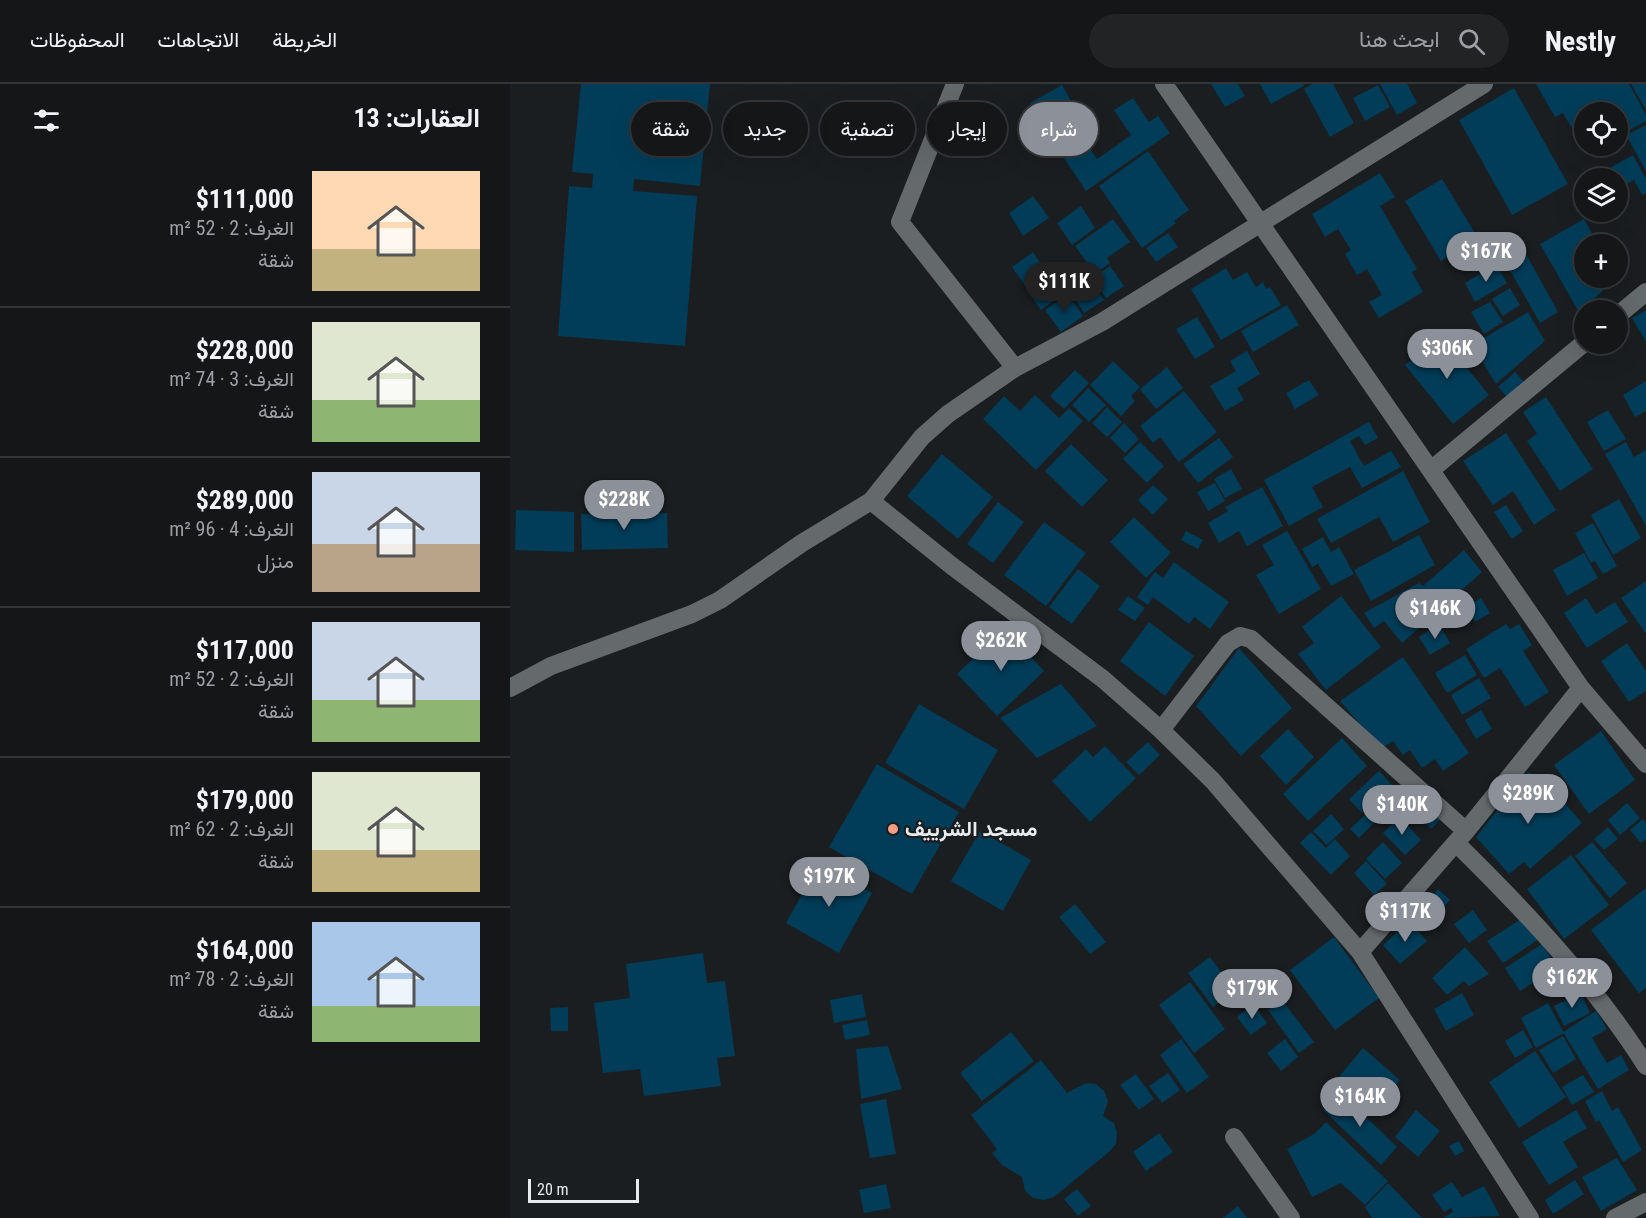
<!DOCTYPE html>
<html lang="ar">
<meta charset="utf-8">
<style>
body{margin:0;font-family:"Roboto Condensed",Vazirmatn,sans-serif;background:#212325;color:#f1f3f6;direction:rtl;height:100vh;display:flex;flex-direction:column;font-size:22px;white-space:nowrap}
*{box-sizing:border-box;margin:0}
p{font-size:20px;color:#9d9fa2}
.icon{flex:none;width:33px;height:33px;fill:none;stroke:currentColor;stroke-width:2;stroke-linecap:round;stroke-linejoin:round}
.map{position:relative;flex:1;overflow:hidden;direction:ltr}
.details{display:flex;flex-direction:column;background:#141618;width:510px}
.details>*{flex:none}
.banner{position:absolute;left:18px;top:18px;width:570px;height:54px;direction:rtl;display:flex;gap:12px}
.tools{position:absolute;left:1064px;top:18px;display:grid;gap:12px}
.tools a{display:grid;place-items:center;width:54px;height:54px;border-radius:50%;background:#141618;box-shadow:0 6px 24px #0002,0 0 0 2px #333537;font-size:30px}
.scale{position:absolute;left:18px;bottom:15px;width:111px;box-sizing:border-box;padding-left:6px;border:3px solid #e9ecee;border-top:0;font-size:16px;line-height:21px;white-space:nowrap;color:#e9ecee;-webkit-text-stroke:4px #1a1e20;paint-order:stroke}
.price{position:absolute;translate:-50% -51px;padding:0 14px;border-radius:21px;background:#8c9099;color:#fff;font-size:20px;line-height:39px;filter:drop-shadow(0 2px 3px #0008)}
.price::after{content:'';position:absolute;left:50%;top:36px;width:18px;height:14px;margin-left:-9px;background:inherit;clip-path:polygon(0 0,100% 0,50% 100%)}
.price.current{background:#222;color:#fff}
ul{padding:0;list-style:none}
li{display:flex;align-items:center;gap:18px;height:150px;padding:0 30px}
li+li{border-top:2px solid #333537}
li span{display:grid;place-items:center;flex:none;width:168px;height:120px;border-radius:0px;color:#555}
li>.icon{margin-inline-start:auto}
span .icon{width:72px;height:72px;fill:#fffc;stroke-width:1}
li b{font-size:26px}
h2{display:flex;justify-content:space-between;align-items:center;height:72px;padding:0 30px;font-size:26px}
.chip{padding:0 21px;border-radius:27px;background:#141618;box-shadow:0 6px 24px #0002,0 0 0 2px #333537;font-size:21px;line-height:54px}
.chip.current{background:#8c9099;color:#fff}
header{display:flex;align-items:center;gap:36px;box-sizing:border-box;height:84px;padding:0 30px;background:#141618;border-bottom:2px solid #333537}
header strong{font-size:28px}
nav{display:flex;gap:33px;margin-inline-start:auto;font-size:21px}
.search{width:420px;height:54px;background:#212325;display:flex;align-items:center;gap:15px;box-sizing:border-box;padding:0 21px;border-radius:33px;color:#9d9fa2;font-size:22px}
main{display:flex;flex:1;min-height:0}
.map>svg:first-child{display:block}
</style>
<header>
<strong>Nestly</strong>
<div class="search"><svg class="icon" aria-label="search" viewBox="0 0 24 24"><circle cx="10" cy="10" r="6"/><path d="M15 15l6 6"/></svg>ابحث هنا</div>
<nav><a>الخريطة</a><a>الاتجاهات</a><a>المحفوظات</a></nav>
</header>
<main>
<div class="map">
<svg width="1136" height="1134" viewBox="0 0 1136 1134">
<rect width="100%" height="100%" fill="#1a1e20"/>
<!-- building -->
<path fill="#013d59" d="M71 0H200L190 102 124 95 123 107 187 112 175 262 48 252 59 102 82 104 83 90 62 88Z
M701 0H728L735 12 715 23Z
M750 0H793L794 2 761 20Z
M802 0H823L844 39 820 53 794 5Z
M870 0H897L907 19 887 31Z
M1026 0H1119L1136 31V37L1107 53V28H1074V62H1093L1077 70 1053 29 1045 33Z
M1121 0H1136V26Z
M552 1 565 24 534 42 520 19Z
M868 1 880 23 855 37 843 14Z
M1004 4 1058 100 1002 131 949 36Z
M623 14 639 38 648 32 660 49 576 107 552 71 557 68 545 50 561 38 587 75 621 51 604 26Z
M1136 41V87L1116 51Z
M638 67 679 126 664 137 666 139 632 164 589 102Z
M1123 71 1136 95V109L1132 111 1124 96 1107 106V94H1088L1087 91Z
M870 89 885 113 870 122 907 185 902 188 913 208 869 234 859 218 872 211 857 185 847 191 835 170 841 166 828 145 815 153 802 130Z
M932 95 968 154 931 177 895 117Z
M523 112 539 134 513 152 499 129Z
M571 122 585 144 562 161 547 139Z
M603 135 620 158 597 174 600 179 585 190 565 162Z
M1074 135 1088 160H1074V194H1107L1069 228 1030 160Z
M658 149 668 163 646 178 636 164Z
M523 168 538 191 518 206 502 183Z
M1016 170 1048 228 1030 239 997 181Z
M986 180 997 199 965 218 955 199Z
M600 182 614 202 596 214 582 195Z
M716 184 723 196 737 188 746 203 753 198 756 205 760 203 771 221 711 256 681 205Z
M544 190 556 208 531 226 518 208Z
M580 196 594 216 574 229 561 209Z
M1000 204 1010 221 993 232 982 215Z
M558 210 573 232 551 248 535 226Z
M980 218 993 238 974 250 961 228Z
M777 221 789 241 743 268 731 247Z
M1136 226V258L1122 234Z
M1018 228 1035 257 986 300 962 261Z
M687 233 705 263 685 275 666 245Z
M931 252 979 311 943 340 895 281Z
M737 267 750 290 727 304 734 316 715 327 700 302 726 287 720 277Z
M603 277 630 303 621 312 625 317 611 332 580 301Z
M657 283 673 304 646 325 630 305Z
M565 286 579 299 554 325 540 312Z
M1005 288 1016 300 999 315 988 303Z
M799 296 809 311 785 325 776 309Z
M1136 297V327L1125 333 1113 311Z
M578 304 596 321 579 338 562 321Z
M674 307 707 348 669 378 650 353 643 359 630 342Z
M525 311 549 334 559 324 573 337 526 386 473 335 494 312 510 327Z
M1036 313 1083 385 1050 407 1017 357 1027 350 1013 328Z
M597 323 612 338 597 353 582 339Z
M1098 326 1116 355 1094 367 1077 338Z
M859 338 868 354 855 361 849 352 840 357 854 382 881 367 891 383 852 404 840 383 802 403 813 423 779 442 754 396Z
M614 339 629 355 615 369 600 354Z
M996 349 1046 426 1024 441 1003 407 983 421 953 377Z
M709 354 723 373 688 399 673 380Z
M630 358 654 382 637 399 613 375Z
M1116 358 1124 373 1136 366V442L1095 370Z
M561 360 598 396 572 423 535 387Z
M432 370 483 413 448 455 397 412Z
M721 385 732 405 715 414 704 395Z
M893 387 920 438 883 458 869 433 821 459 807 435Z
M705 399 715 417 698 427 687 408Z
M643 401 658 415 643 431 628 416Z
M752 403 773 442 737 462 729 447 709 459 698 439 718 427 715 423Z
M1109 415 1131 454 1103 471 1081 431Z
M488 418 514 438 483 479 457 460Z
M996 421 1013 447 1002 455 984 428Z
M6 426 64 428V468L5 466Z
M157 429 158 464 72 466 71 430Z
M624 433 661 469 636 494 600 458Z
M534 438 576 469 536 522 494 491Z
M1083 439 1107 482 1093 490 1085 477 1081 479 1065 449Z
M676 447 693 456 688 465 671 456Z
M777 447 811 505 769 530 746 491 764 481 752 461Z
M909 451 925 481 861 517 844 486Z
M813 453 821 468 829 463 844 490 821 502 808 480 802 483 792 465Z
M954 466 972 488 892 559 874 537 864 544 854 529 909 499 913 502Z
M1074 469 1088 494 1057 512 1043 486Z
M664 478 719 518 700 545 684 533 679 540 643 513 638 521 627 513 645 488 653 494Z
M568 485 590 502 562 540 539 523Z
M1136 497V550L1111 514Z
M618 512 635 524 625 537 608 526Z
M831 512 871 563 816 606 788 570 804 559 792 543Z
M971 514 980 529 965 538 956 523Z
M1076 514 1086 530 1105 518 1118 538 1077 564 1054 529Z
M639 538 684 572 655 612 610 577Z
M929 540 940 559 920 571 909 553Z
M996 540 1000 545 1009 540 1022 561 1013 567 1039 608 1015 623 990 584 974 594 956 565Z
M495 544 534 587 487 632 447 590Z
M1117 559 1136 587V607L1119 618 1091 577Z
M729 564 782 624 731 672 686 622Z
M955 571 967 591 937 609 925 589Z
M893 573 959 669 933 687 925 675 912 684 900 666 893 671 883 657 871 665 830 617Z
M969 594 981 614 952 631 941 611Z
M551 600 587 642 527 674 490 634Z
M409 620 488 666 454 725 375 679Z
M971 626 982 645 966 655 955 636Z
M778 645 804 673 776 701 750 672Z
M1091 647 1125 696 1079 730 1044 681Z
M832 654 857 682 798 737 773 710Z
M638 658 650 671 629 691 616 678Z
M595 662 626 694 580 738 542 697 576 665 583 673Z
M367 680 449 728 402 810 319 763Z
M869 687 893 713 879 727 868 714 852 729 839 715Z
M1018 688 1034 695 1072 739 1020 785 1014 778 999 790 966 753Z
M1117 719 1130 734 1110 751 1098 736Z
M918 722 931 735 921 745 908 731Z
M857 729 865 738 849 754 840 745Z
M821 730 834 745 817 761 803 747Z
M890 733 911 756 895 771 873 749Z
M1133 735 1136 739V755L1131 759 1120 746Z
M1098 743 1108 755 1094 766 1084 755Z
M470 747 521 776 493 827 441 797Z
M801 748 816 764 825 755 840 772 821 791 790 759Z
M873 758 892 779 875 795 856 775Z
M1082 758 1117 799 1100 814 1065 772Z
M1061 771 1099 821 1054 855 1017 805Z
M856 777 877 800 864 811 844 789Z
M310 778 362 809 329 869 276 839Z
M1136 804V904L1129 909 1081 846Z
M928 805 940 816 927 830 915 820Z
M565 820 596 858 580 870 549 833Z
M963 826 977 846 959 859 944 840Z
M1014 833 1029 855 993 879 977 857Z
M899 837 917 857 890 880 873 861Z
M824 853 869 914 825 946 780 886Z
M1032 860 1047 883 1010 907 995 884Z
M955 863 979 890 959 902 954 897 937 911 922 894Z
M193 869 197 899 215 897 225 972 207 974 211 1002 134 1012 130 985 93 989 84 919 120 914 116 880Z
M700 873 725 907 703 923 678 889Z
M758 891 772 911 753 925 738 905Z
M680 898 715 945 684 969 649 921Z
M952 909 964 931 936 947 924 925Z
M1071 909 1080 929 1054 942 1044 922Z
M352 910 356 933 324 939 320 916Z
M772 916 804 958 789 969 758 926Z
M1038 919 1054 949 1026 964 1011 934Z
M743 920 757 939 741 951 727 933Z
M58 923V947H41L40 924Z
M1086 927 1097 945 1082 954 1097 979 1111 971 1119 986 1088 1005 1053 948Z
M357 936 360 951 335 956 332 941Z
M1013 946 1023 963 1005 974 995 957Z
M501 948 524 977 472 1017 450 989Z
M1053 952 1066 975 1043 989 1029 966Z
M671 955 699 993 677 1009 650 971Z
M775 955 788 973 771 987 757 969Z
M378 962 392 1005 351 1015 346 965Z
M853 964 890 996 864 1026 827 995Z
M1025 967 1056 1013 1009 1044 979 998Z
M531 976 557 1009 576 999 586 1000 594 1007 598 1017 593 1032 604 1039 607 1049 606 1060 599 1068 544 1113 534 1116 523 1114 515 1107 512 1093 492 1081 482 1069 487 1065 461 1031Z
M658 989 670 1006 652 1019 639 1002Z
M626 990 644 1015 629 1026 610 1001Z
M1073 991 1084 1008 1062 1021 1052 1003Z
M1092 1007 1102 1027 1108 1023 1132 1066 1113 1078 1089 1036 1086 1038 1075 1017Z
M830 1008 887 1063 871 1081 813 1026Z
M376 1015 386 1070 360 1074 350 1020Z
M906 1026 930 1047 908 1073 885 1053Z
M1066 1026 1077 1044 1053 1058 1068 1083 1039 1101 1012 1058Z
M816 1038 878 1097 855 1121 831 1099 802 1113 777 1065 804 1050Z
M649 1049 663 1068 636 1087 623 1068Z
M949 1057 954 1067 945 1072 939 1062Z
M1107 1074 1127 1106 1091 1127 1072 1093Z
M1065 1096 1074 1110 1043 1130 1035 1116Z
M942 1098 952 1113 974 1102 990 1132 933 1134 943 1128 941 1124 934 1128 922 1111Z
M878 1099 912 1134H862L855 1123Z
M376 1100 381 1124 354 1129 349 1106Z
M567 1105 581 1122 568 1132 554 1115Z
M728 1122 737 1134H713Z"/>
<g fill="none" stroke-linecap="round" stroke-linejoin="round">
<!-- minor -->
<path stroke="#64696c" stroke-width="18" d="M445 0 390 138 505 284
M654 0 1071 604 1136 680
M1107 232 1136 208
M921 386 1074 259
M361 417 442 482 593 595 651 646 703 697 850 868 1020 1134
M0 604 41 582 182 530 210 516 292 459 361 417 412 353 438 330 505 284 592 238 974 0
M651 646 718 559 730 552 741 555 956 747
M946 759C1016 828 1083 898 1136 982
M850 868 956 747 1071 604
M724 1053 781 1134
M1105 1134 1136 1118"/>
</g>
<!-- markers -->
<circle fill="#f39f83" stroke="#1a1e20" stroke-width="2" cx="383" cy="745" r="6"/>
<g text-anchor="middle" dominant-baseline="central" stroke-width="4.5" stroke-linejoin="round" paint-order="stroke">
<!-- poi labels -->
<g font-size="21" font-weight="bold" fill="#e9ecee" stroke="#1a1e20" text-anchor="start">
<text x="395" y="745">مسجد الشرييف</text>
</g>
</g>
</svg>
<div class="tools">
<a><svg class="icon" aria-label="locate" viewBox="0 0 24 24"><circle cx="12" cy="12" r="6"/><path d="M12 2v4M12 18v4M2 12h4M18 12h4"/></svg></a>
<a><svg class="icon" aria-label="layers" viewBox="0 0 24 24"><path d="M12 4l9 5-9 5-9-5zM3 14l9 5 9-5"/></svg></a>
<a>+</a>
<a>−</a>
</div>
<div class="scale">20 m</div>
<b class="price" style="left:976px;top:199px">$167K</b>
<b class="price current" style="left:554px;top:229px">$111K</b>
<b class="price" style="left:937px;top:296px">$306K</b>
<b class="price" style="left:114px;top:447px">$228K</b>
<b class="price" style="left:925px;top:556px">$146K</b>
<b class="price" style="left:491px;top:588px">$262K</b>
<b class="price" style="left:1018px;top:741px">$289K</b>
<b class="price" style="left:892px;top:752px">$140K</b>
<b class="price" style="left:319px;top:824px">$197K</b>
<b class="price" style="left:895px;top:859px">$117K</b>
<b class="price" style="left:1062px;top:925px">$162K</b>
<b class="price" style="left:742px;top:936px">$179K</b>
<b class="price" style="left:850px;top:1044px">$164K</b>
<div class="banner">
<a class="chip current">شراء</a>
<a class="chip">إيجار</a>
<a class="chip">تصفية</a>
<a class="chip">جديد</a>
<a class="chip">شقة</a>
</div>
</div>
<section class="details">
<h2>العقارات: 13<svg class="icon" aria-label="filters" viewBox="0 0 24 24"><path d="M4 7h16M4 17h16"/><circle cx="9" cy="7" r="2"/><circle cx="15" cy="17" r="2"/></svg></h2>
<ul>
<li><span style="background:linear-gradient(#ffd9b3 65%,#c2b280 0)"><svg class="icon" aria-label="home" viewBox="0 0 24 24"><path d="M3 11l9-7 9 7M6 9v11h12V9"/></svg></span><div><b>$111,000</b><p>الغرف: 2 · 52 m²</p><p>شقة</p></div></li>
<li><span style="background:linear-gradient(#dfe7d0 65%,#8fb573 0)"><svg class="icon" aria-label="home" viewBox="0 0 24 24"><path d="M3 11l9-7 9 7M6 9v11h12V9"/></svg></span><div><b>$228,000</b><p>الغرف: 3 · 74 m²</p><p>شقة</p></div></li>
<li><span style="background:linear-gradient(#c9d6e8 60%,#b9a48a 0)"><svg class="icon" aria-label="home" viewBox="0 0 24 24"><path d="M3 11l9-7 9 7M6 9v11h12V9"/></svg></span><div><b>$289,000</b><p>الغرف: 4 · 96 m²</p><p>منزل</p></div></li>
<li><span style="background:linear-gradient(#c9d6e8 65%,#8fb573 0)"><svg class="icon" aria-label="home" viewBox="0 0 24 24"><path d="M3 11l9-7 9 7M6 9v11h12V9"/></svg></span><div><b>$117,000</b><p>الغرف: 2 · 52 m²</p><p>شقة</p></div></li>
<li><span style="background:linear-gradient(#dfe7d0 65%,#c2b280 0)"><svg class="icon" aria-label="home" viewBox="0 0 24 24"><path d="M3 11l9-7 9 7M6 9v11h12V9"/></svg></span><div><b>$179,000</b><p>الغرف: 2 · 62 m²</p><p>شقة</p></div></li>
<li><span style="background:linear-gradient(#a9c7e8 70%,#8fb573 0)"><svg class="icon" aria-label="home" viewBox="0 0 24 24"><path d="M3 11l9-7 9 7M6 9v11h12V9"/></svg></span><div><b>$164,000</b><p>الغرف: 2 · 78 m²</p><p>شقة</p></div></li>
</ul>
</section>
</main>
